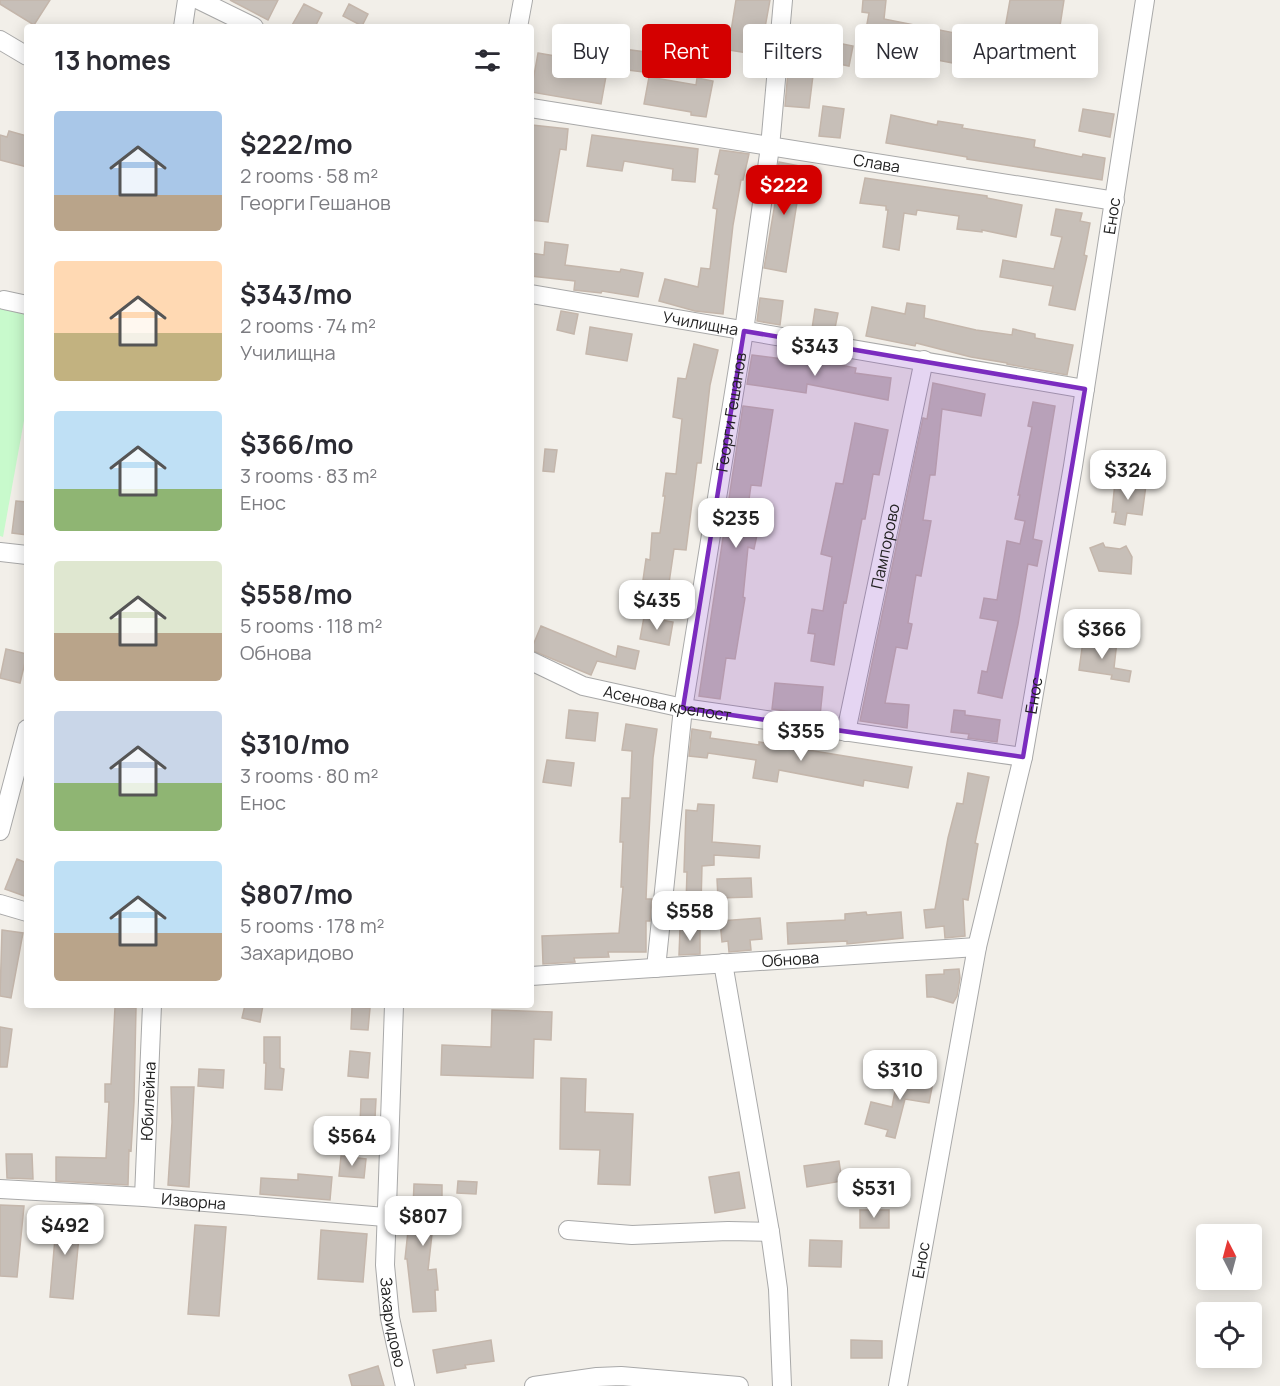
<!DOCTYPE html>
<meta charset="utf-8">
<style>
body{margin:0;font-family:Manrope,sans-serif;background:#f2f2f3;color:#2b2b33;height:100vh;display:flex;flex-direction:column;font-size:22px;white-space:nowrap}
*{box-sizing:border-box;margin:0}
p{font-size:20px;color:#7c7c81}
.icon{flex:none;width:33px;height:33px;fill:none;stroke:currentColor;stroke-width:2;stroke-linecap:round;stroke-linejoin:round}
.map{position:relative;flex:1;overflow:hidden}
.side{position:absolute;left:24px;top:24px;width:510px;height:984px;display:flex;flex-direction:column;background:#fff;border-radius:6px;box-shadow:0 3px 15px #0003}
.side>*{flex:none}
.top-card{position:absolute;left:552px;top:24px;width:570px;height:54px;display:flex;gap:12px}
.needle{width:39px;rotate:354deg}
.fabs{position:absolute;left:1196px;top:1224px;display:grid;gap:12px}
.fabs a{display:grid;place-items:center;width:66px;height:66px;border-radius:6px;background:#fff;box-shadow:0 3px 15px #0003;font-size:30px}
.price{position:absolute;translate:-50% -51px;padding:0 14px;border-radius:12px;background:#fff;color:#222;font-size:20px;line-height:39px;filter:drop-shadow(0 2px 3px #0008)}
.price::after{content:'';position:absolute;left:50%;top:36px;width:18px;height:14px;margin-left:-9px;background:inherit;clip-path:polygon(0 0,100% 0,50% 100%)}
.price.on{background:#d40000;color:#fff}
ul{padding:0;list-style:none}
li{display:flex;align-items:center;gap:18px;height:150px;padding:0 30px}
li span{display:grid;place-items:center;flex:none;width:168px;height:120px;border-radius:6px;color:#555}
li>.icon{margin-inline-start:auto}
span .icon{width:72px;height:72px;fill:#fffc;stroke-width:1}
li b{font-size:26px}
h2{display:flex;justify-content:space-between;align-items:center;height:72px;padding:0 30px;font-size:26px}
.chip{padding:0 21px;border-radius:6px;background:#fff;box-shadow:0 3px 15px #0003;font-size:21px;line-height:54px}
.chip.on{background:#d40000;color:#fff}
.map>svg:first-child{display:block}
</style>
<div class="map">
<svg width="1280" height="1386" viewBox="0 0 1280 1386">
<rect width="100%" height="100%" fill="#f2efe9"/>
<!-- park -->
<path fill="#c8facc" d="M0 294 27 300V404L3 537 0 536Z"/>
<!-- building -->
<path fill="#c7bfb8" stroke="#c4b6ab" stroke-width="1.5" d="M0 0H50L34 25 0 4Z
M230 0H278L268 20Z
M736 0H770L760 55 728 50Z
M863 0H886L884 19 995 41 990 70 863 46 869 13 862 12Z
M1010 0H1064L1060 26 1084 30 1079 62 1022 52 1021 55 1001 51Z
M304 4 322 13 315 27H291Z
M349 4 368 14 362 26 343 16Z
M833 42 853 46 849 66 829 62Z
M790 48 816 51 809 108 785 106Z
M623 49 646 52 643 72 620 69Z
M538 53 608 65 601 104 531 92Z
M649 77 696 85 697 78 713 81 706 117 691 115V112L644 104Z
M823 106 844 109 840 138 819 136Z
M1083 109 1114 114 1110 137 1079 131Z
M891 115 937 125 938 121 963 125 962 128 1035 140 1034 147 1082 157 1083 154 1105 158 1102 180 967 159V157L886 143Z
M532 125 568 129 566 150 560 149 548 222 531 220Z
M9 131 27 136V167L0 160V135L7 137Z
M592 135 698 149 695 182 672 180 673 169 624 161 622 171 587 166Z
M720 150 749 154 743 180H741L733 225 723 314 695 311 659 301 665 279 698 287 701 268 710 269 717 209 713 208 719 175 715 174Z
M779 162 805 167 800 190H799L786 272 764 268 778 186H776Z
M865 178 987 196V198L1022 205 1016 237 982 230V232L957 229 959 216 917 210 916 215 904 213 899 250 883 247 888 210H886V206L860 203Z
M1056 209 1082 213 1080 221 1090 223 1084 255 1087 256 1075 310 1049 305 1053 286 1000 277 1003 260 1054 269 1062 237 1051 235Z
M545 242 568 245 565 265 620 272 621 269 643 273 638 297 602 291 601 293 574 290 575 281 531 276V253L544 255Z
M760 298 783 301 780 325 757 321Z
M907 303 925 306 924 318 976 330 1012 335 1013 329 1035 334V338L1073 345 1067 375 1007 364V363L971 357 916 343 915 346 866 336 872 307 905 314Z
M815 309 838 313 834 333 812 329Z
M561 311 578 314 574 334 557 330Z
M590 327 632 334 627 361 586 354Z
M694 344 718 350 710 385 701 463H697L686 550 674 549 669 583 643 580 646 559 650 560 652 533H660L665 496H663L666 473 676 474 682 419 673 417 678 378 686 379Z
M752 355 830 365V363L856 368 855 373 891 378 888 400 807 384 806 393 747 384Z
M933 383 985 394 981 416 942 409 935 475H930L923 520 931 521 921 576 916 575 908 623 912 624 907 649 896 647 885 703 909 705 907 728 860 721 923 418 927 419Z
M1033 402 1055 406 1033 539 1042 541 1037 566 1028 564 1018 624 1002 698 978 693 982 671 987 672 998 621 980 618 984 598 997 600 1007 541 1020 544 1025 521 1015 519 1020 495H1018L1032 427 1028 426Z
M743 406 773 410 761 486 751 485 747 514 761 516 754 549 748 547 743 597 745 598 735 659 726 658 720 699 699 696Z
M855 423 888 430 879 475 873 474 865 519H862L846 603 844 602 834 665 811 661 815 634 808 633 812 609 823 611 832 557 821 554 836 483 843 484Z
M545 449 557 450 554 472 543 471Z
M1115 482 1146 485 1142 515 1127 513 1125 525 1114 523 1116 512H1112Z
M16 501 27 502V535L12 533Z
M1103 543 1105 547 1120 549 1126 546 1132 557 1131 574 1099 571 1090 548Z
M644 617 673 622 669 645 640 639Z
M541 626 616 657 618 646 639 651 635 669 597 661 591 675 531 650Z
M1104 639 1117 641 1114 668 1131 671 1129 682 1111 679 1112 675 1079 670 1083 641 1100 644 1103 643Z
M6 649 27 654 20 683 0 678Z
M775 683 823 687 820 716 772 709Z
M569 710 598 713 595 741 566 738Z
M954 710 965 711V715L1000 720 997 742 968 738 969 734 951 732Z
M626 724 657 729 653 758 648 851 646 899H652L650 921H646V952H608L609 957 574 958 575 962 543 964 542 936 619 933 623 887H621L623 842H620L622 798H630L632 751 622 750Z
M692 729 711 732 710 738 759 745V742L912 767 908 788 864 780 863 786 779 770 777 782 753 778 756 760 708 753 707 758 689 756Z
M547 760 574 763 571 786 543 782Z
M968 773 989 777 975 843 978 844 968 900 963 899 965 936 945 938 944 926 926 928 924 910 935 909 948 838 957 803 963 804Z
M698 804 714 805 712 842 760 846 759 858 714 855V865L702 866 701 905 686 904 687 872H684L686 810 697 811Z
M17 859 27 863V897L5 889Z
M751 878 752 897 718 898 717 879Z
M866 912 867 915 901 912 903 938 847 944V941L788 944 787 923 845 920V914Z
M760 918 762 939 750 940 751 950 729 952 728 941 722 942 720 921Z
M680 929 700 930V954L679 955Z
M2 930 23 933 11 998 0 996Z
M959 969 960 978 957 996 953 1003 933 997H927L926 975 944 974V970Z
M245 1005H263L260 1022 242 1018Z
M115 1007 136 1008 134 1102 131 1151 129 1150 128 1185 56 1181V1157L106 1158 109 1102H105V1084H111Z
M352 1007 370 1008 368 1030 351 1029Z
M492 1010 552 1012 551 1040 534 1039 533 1078 441 1075 442 1045 491 1047Z
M0 1027 12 1029 7 1067H0Z
M264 1037H280V1068L284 1069 282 1090 265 1089 266 1063H264Z
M350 1051 370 1053 368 1078 348 1076Z
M199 1069 224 1070 223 1088 198 1086Z
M899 1070 934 1077 929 1103 905 1099 895 1138 886 1136 888 1130 865 1124 871 1102 892 1107Z
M561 1078 586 1079 585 1112 633 1114 630 1185 598 1184 600 1150 560 1149Z
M171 1087H194L189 1187 168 1185 172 1122Z
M361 1099H376L374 1137H354V1124H360Z
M6 1154H32L33 1179 7 1178Z
M341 1156 366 1159 364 1178 339 1176Z
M839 1161 842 1181 807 1187 804 1166Z
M739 1172 745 1208 715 1213 709 1177Z
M298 1174 332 1177 330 1200 260 1194 261 1178 298 1180Z
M458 1181 477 1182 476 1194 457 1193Z
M414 1184 442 1185V1216H434L428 1270 436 1269 438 1290H435L436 1311 413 1312 407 1259H405L408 1231 412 1232Z
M0 1205 24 1206 17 1277 0 1276Z
M860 1210H889V1228H860Z
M57 1214 81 1216 73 1299 50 1297Z
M195 1225 226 1227 219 1316 188 1314Z
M321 1230 367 1234 363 1282 318 1279Z
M810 1240 842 1241 841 1267 809 1266Z
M491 1340 494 1361 465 1365 466 1368 437 1373 433 1350Z
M851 1340 882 1341V1358H851Z
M378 1366 384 1386H352L349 1375Z"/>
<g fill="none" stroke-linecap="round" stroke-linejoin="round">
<defs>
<g id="minor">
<path d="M199 0 254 27"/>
<path d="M183 27 187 0"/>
<path d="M518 27 523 0"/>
<path d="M0 40 27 56"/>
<path id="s1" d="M531 108 1115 201"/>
<path id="s2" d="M531 294 1085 389"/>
<path d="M4 300 27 305"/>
<path d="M0 552 27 555"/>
<path id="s3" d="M531 661 583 686 683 708 1023 757"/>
<path id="s4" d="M846 732 924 360"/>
<path d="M0 831 27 729"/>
<path d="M0 904 27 912"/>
<path d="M723 963 770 1232 778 1289 782 1386"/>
<path id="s5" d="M656 968 683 708 744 331 770 147 783 0"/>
<path id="s6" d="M531 976 977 947"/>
<path id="s7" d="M394 1005 385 1265 390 1318 405 1386"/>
<path id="s8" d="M0 1189 144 1197 385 1217"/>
<path id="s9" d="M144 1197 152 1005"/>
<path d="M568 1230 632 1235 728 1231 770 1232"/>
<path d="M534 1386 597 1377 621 1376 739 1386"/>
<path id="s10" d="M898 1386 977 947 1023 757 1073 466 1145 0"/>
</g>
</defs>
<!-- minor casing -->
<use href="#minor" stroke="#a9a9a9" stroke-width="20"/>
<!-- minor -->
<use href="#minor" stroke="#fff" stroke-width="18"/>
</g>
<!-- marked area -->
<path fill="#7b2cbf" fill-opacity="0.2" stroke="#7b2cbf" stroke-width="4.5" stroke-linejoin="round" d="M744 331 1085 389 1023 757 683 708Z"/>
<g text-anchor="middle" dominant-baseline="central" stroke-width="4.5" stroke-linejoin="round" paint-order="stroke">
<!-- street labels -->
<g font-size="16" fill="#222" stroke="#fff">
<text stroke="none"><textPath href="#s1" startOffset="350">Слава</textPath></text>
<text stroke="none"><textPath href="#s10" startOffset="1190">Енос</textPath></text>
<text stroke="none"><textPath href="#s2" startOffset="172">Училищна</textPath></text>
<text stroke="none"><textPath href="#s5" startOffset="561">Георги Гешанов</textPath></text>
<text stroke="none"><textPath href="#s4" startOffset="190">Пампорово</textPath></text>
<text stroke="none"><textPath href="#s10" startOffset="704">Енос</textPath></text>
<text stroke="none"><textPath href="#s3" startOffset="144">Асенова крепост</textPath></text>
<text stroke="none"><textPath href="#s6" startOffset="260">Обнова</textPath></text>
<text stroke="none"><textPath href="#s9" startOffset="96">Юбилейна</textPath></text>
<text stroke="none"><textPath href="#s8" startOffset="194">Изворна</textPath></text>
<text stroke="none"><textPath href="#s10" startOffset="128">Енос</textPath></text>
<text stroke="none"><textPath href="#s7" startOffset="318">Захаридово</textPath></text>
</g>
</g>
</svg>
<div class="fabs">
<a><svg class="needle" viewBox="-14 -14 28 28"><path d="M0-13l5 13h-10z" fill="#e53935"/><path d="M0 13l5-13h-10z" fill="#7c7c81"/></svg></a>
<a><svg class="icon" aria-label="locate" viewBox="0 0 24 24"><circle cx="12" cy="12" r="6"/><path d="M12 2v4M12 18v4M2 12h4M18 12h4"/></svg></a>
</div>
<b class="price on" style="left:784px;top:216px">$222</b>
<b class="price" style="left:815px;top:377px">$343</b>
<b class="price" style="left:1128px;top:501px">$324</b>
<b class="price" style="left:736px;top:549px">$235</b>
<b class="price" style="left:657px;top:631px">$435</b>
<b class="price" style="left:1102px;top:660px">$366</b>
<b class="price" style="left:801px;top:762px">$355</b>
<b class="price" style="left:690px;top:942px">$558</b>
<b class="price" style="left:900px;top:1101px">$310</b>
<b class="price" style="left:352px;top:1167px">$564</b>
<b class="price" style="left:874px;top:1219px">$531</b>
<b class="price" style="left:423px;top:1247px">$807</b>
<b class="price" style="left:65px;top:1256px">$492</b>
<div class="top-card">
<a class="chip">Buy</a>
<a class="chip on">Rent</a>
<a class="chip">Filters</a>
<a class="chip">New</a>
<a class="chip">Apartment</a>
</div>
<section class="side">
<h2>13 homes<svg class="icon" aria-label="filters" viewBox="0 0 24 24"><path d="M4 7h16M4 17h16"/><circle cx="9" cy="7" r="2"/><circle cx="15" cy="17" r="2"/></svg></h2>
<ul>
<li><span style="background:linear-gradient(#a9c7e8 70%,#b9a48a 0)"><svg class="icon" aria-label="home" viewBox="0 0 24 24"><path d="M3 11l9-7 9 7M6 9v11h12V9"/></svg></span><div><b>$222/mo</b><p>2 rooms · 58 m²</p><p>Георги Гешанов</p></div></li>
<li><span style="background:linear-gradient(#ffd9b3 60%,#c2b280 0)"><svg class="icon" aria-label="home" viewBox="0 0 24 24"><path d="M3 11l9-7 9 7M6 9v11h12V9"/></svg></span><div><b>$343/mo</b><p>2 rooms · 74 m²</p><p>Училищна</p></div></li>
<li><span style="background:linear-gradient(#bfe0f5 65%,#8fb573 0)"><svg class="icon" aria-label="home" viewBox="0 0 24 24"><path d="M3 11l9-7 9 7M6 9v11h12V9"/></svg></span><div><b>$366/mo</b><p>3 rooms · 83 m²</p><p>Енос</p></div></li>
<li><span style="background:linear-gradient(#dfe7d0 60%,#b9a48a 0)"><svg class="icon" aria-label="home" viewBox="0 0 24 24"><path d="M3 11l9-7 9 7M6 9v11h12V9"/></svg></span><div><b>$558/mo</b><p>5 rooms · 118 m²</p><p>Обнова</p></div></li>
<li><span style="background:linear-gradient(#c9d6e8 60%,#8fb573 0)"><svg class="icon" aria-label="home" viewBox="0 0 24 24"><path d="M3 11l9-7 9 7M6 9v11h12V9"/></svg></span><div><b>$310/mo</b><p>3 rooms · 80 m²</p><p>Енос</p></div></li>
<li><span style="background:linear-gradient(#bfe0f5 60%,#b9a48a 0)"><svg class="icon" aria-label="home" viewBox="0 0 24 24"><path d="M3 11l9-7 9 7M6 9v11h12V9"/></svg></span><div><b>$807/mo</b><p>5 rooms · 178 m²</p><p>Захаридово</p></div></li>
</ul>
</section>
</div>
